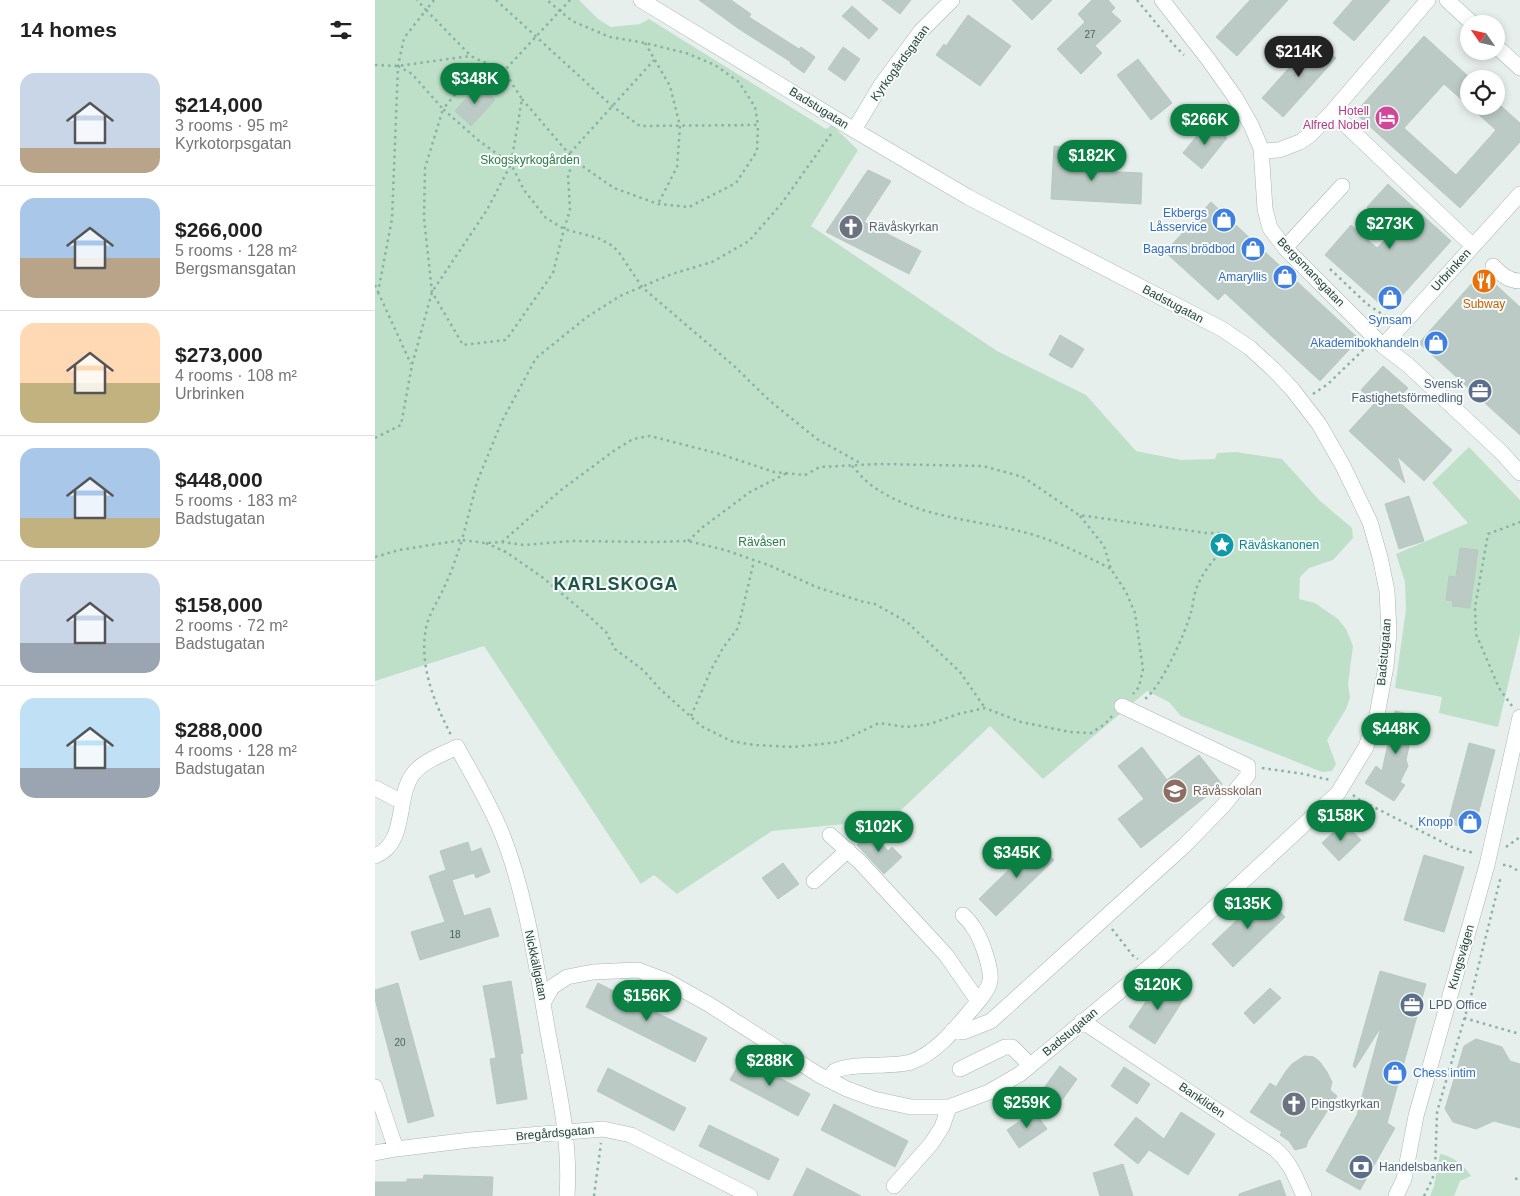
<!DOCTYPE html>
<meta charset="utf-8">
<style>
body{margin:0;font-family:Arial,sans-serif;background:#f6f6f6;color:#222;height:100vh;display:flex;flex-direction:column;font-size:19px;white-space:nowrap}
*{box-sizing:border-box;margin:0}
p{font-size:16px;color:#767676}
.icon{flex:none;width:28px;height:28px;fill:none;stroke:currentColor;stroke-width:2;stroke-linecap:round;stroke-linejoin:round}
.map{position:relative;flex:1;overflow:hidden}
.details{display:flex;flex-direction:column;background:#fff;width:375px}
.details>*{flex:none}
.needle{width:32px;rotate:304deg}
.controls{position:absolute;left:1085px;top:15px;display:grid;gap:10px}
.controls a{display:grid;place-items:center;width:45px;height:45px;border-radius:50%;background:#fff;box-shadow:0 2px 8px #0003;font-size:25px}
.price{position:absolute;translate:-50% -42px;padding:0 11px;border-radius:18px;background:#0b8043;color:#fff;font-size:16px;line-height:32px;filter:drop-shadow(0 1px 2px #0008)}
.price::after{content:'';position:absolute;left:50%;top:30px;width:15px;height:11px;margin-left:-8px;background:inherit;clip-path:polygon(0 0,100% 0,50% 100%)}
.price.selected{background:#222;color:#fff}
ul{padding:0;list-style:none}
li{display:flex;align-items:center;gap:15px;height:125px;padding:0 20px}
li+li{border-top:1px solid #e0e0e0}
li span{display:grid;place-items:center;flex:none;width:140px;height:100px;border-radius:15px;color:#555}
li>.icon{margin-inline-start:auto}
span .icon{width:60px;height:60px;fill:#fffc;stroke-width:1}
li b{font-size:21px}
h2{display:flex;justify-content:space-between;align-items:center;height:60px;padding:0 20px;font-size:21px}
main{display:flex;flex:1;min-height:0}
.map>svg:first-child{display:block}
</style>
<main>
<section class="details">
<h2>14 homes<svg class="icon" aria-label="filters" viewBox="0 0 24 24"><path d="M4 7h16M4 17h16"/><circle cx="9" cy="7" r="2"/><circle cx="15" cy="17" r="2"/></svg></h2>
<ul>
<li><span style="background:linear-gradient(#c9d6e8 75%,#b9a48a 0)"><svg class="icon" aria-label="home" viewBox="0 0 24 24"><path d="M3 11l9-7 9 7M6 9v11h12V9"/></svg></span><div><b>$214,000</b><p>3 rooms · 95 m²</p><p>Kyrkotorpsgatan</p></div></li>
<li><span style="background:linear-gradient(#a9c7e8 60%,#b9a48a 0)"><svg class="icon" aria-label="home" viewBox="0 0 24 24"><path d="M3 11l9-7 9 7M6 9v11h12V9"/></svg></span><div><b>$266,000</b><p>5 rooms · 128 m²</p><p>Bergsmansgatan</p></div></li>
<li><span style="background:linear-gradient(#ffd9b3 60%,#c2b280 0)"><svg class="icon" aria-label="home" viewBox="0 0 24 24"><path d="M3 11l9-7 9 7M6 9v11h12V9"/></svg></span><div><b>$273,000</b><p>4 rooms · 108 m²</p><p>Urbrinken</p></div></li>
<li><span style="background:linear-gradient(#a9c7e8 70%,#c2b280 0)"><svg class="icon" aria-label="home" viewBox="0 0 24 24"><path d="M3 11l9-7 9 7M6 9v11h12V9"/></svg></span><div><b>$448,000</b><p>5 rooms · 183 m²</p><p>Badstugatan</p></div></li>
<li><span style="background:linear-gradient(#c9d6e8 70%,#9aa5b1 0)"><svg class="icon" aria-label="home" viewBox="0 0 24 24"><path d="M3 11l9-7 9 7M6 9v11h12V9"/></svg></span><div><b>$158,000</b><p>2 rooms · 72 m²</p><p>Badstugatan</p></div></li>
<li><span style="background:linear-gradient(#bfe0f5 70%,#9aa5b1 0)"><svg class="icon" aria-label="home" viewBox="0 0 24 24"><path d="M3 11l9-7 9 7M6 9v11h12V9"/></svg></span><div><b>$288,000</b><p>4 rooms · 128 m²</p><p>Badstugatan</p></div></li>
</ul>
</section>
<div class="map">
<svg width="1145" height="1196" viewBox="0 0 1145 1196">
<rect width="100%" height="100%" fill="#e6efeb"/>
<!-- green -->
<path fill="#bfe0c8" d="M0 0H204L223 19 236 27 265 24 274 19 451 129 457 125 483 150 436 226 622 351 711 395 761 451 806 460 840 459 842 453 861 452 907 459 944 500 977 528 978 538 958 560 934 568 925 577 924 599 940 603 963 619 971 629 978 646 973 684 975 698 971 709 952 740 961 764 957 771 947 772 806 716 794 702 772 691 668 779 615 726 524 812 494 817 470 824 397 831 302 894 279 875 266 884 109 646 0 681Z
M1094 447 1145 500V634L1123 727 1064 713 1067 697 1020 688 1031 609 1030 582 1021 554 1093 523 1057 483Z
M1065 1154C1078 1156 1089 1165 1096 1176L1085 1181 1079 1196H1055L1059 1186Z"/>
<!-- building -->
<path fill="#bbcac4" stroke="#b8c9c2" d="M324 0H356L376 14 374 17 424 49 426 47 440 57 429 73 415 63 416 62 364 29Z
M507 0H536L525 14Z
M637 0H677L657 20Z
M717 0H733L740 8 736 12 746 21 720 46 727 53 706 74 682 49 710 22 703 14Z
M875 0H913L862 56 841 37Z
M978 0H1015L979 41 958 23Z
M477 6 503 29 494 39 467 16Z
M593 15 636 46 605 86 561 55 569 44 571 46Z
M1049 36 1094 77V106L1069 84 1029 128 1081 175 1121 130 1094 106H1126L1145 123V142L1085 208 980 113Z
M940 39 961 58 908 117 887 98Z
M468 47 485 59 470 81 453 69Z
M763 59 797 103 776 120 742 75Z
M103 85 120 100 96 126 80 111Z
M833 122 852 138 827 169 808 153Z
M679 146 700 148 699 170 767 173 766 204 676 199Z
M493 170 516 181 489 222 546 251 534 274 451 232Z
M1013 184 1076 241 1013 311 950 255 976 225 1002 248 1018 231 992 207Z
M836 202 984 339 945 381 850 293 843 300 790 252Z
M1107 272 1145 307V435L1044 343Z
M685 335 709 349 697 368 674 355Z
M1008 366 1033 388 1022 400 1077 450 1049 481 1022 456 1030 483 974 431 1000 403 986 390Z
M1034 496 1049 541 1024 549 1010 504Z
M1085 548 1103 550 1095 608 1077 606 1078 601 1071 600 1074 576 1081 577Z
M1020 711 1050 718 1045 739 1036 737 1031 760 1033 766 1025 782 1030 785 1019 801 990 783 1001 766 1007 771Z
M1094 743 1120 750 1099 830 1073 823Z
M767 747 792 780 824 755 847 784 766 848 743 819 769 799 743 766Z
M969 822 986 840 964 861 947 843Z
M498 832 513 851 517 847 527 857 509 874 482 845Z
M93 842 96 852 106 848 115 872 101 878 99 873 77 880 89 916 115 908 124 936 45 960 36 932 70 922 54 876 71 870 65 851Z
M662 842 679 860 621 916 604 899Z
M1049 855 1089 867 1069 932 1029 920Z
M408 863 424 884 403 899 387 878Z
M889 894 910 917 858 967 837 944Z
M1005 971 1051 984 1012 1123 1020 1128 985 1190 951 1171 982 1115 1006 1027 980 1068 978 1066Z
M787 977 812 994 780 1044 754 1027Z
M136 981 148 1053 145 1054 152 1099 122 1104 115 1059 121 1058 108 986Z
M23 983 59 1116 33 1123 0 999V990Z
M223 983 332 1038 320 1062 211 1007Z
M895 988 906 998 879 1024 869 1013Z
M1101 1039 1127 1047 1135 1061 1145 1064V1128L1119 1121 1101 1129 1078 1122 1070 1109 1089 1046Z
M929 1056 939 1057 945 1062 952 1072 957 1082 955 1090 962 1096 933 1141 931 1147 920 1150 914 1141 905 1135 907 1132 875 1112 895 1083 901 1087 911 1071 917 1064Z
M367 1058 435 1094 423 1116 355 1080Z
M685 1066 702 1079 680 1110 663 1096Z
M749 1067 775 1084 762 1104 736 1086Z
M233 1068 311 1108 299 1131 222 1091Z
M459 1104 533 1141 520 1167 446 1130Z
M659 1111 672 1129 644 1148 632 1130Z
M806 1112 840 1134 813 1175 774 1150 763 1164 739 1145 761 1117 789 1139Z
M334 1125 404 1159 394 1180 324 1146Z
M748 1164 758 1196H725L718 1173Z
M432 1168 486 1196H418Z
M49 1175 118 1177 117 1196H0V1182H32V1179H48Z
M905 1180 911 1196H864V1194Z"/>
<g fill="none" stroke-linecap="round" stroke-linejoin="round">
<defs>
<path id="minor" d="M787 0 833 59 860 97 876 125 886 148 890 209 895 228 910 248 1008 346 1033 365 1127 453 1145 473
M1072 0 1098 24
M1121 46 1145 68
M957 112 1098 246
M479 130 506 85 546 31 577 0
M886 151 904 150 925 142 935 135 957 112 1053 0
M910 248 967 186
M1118 266C1126 274 1133 281 1145 281
M1008 346 1145 194
M0 788 27 802
M455 835 485 862 571 955 603 1001
M0 856C33 843 20 798 38 774 48 761 68 754 82 747 98 776 115 804 127 834 151 894 161 964 172 1027 182 1083 196 1138 192 1196
M439 881 473 850
M168 1003 177 987 192 977 218 972 263 970 292 981 335 1005 444 1075 472 1089 499 1099 536 1107H574L614 1092 645 1074 786 957 963 793 991 747 1002 715 1011 666 1014 632 1012 591 1005 557 995 522 968 466 944 424 917 389 898 369 875 348 847 329 593 197 479 130 266 0
M707 1021 900 1149C916 1163 920 1177 929 1196
M578 1030 588 1032 616 1021 809 846 848 806 873 775V766L747 706
M585 1069 630 1047H637L655 1065
M453 1080C455 1077 458 1072 460 1071 475 1062 516 1068 536 1062 561 1053 580 1029 596 1010 603 1002 613 991 615 981 617 969 606 937 598 927 596 923 592 919 588 915
M0 1087 21 1149
M0 1153 21 1149 95 1140 228 1129 256 1135 375 1196
M519 1186 556 1144 567 1127 574 1107
M1021 1196 1029 1179 1041 1116 1112 865 1145 717"/>
</defs>
<!-- minor casing -->
<use href="#minor" stroke="#a8b8b2" stroke-width="16"/>
<!-- path -->
<path stroke="#86b3a5" stroke-width="2.5" stroke-dasharray="2.5 4" stroke-linecap="butt" d="M59 0 51 10 95 55
M121 0 237 106 265 126 383 125 380 107 364 82 340 65 311 53 270 43 235 37 197 21 172 0
M762 0 799 45 809 55
M270 43 295 86 305 126 302 167 283 204
M0 65 23 66 95 56 129 71 195 0
M23 66 37 74 68 109 50 168 49 218 57 292 88 345 131 340 178 273 189 229 195 210 193 174 200 161
M147 99 200 161 239 188 283 204 314 207 361 183 382 151 383 125
M456 134 407 203 374 241 337 262 297 274 245 296 212 317 161 358 127 421 102 482 87 540 110 543 127 542 149 545 196 541 279 542 313 541 350 550 396 566 441 587 489 602 500 604 532 622 585 672 610 708
M195 153 279 60
M955 269 992 304 1013 318
M0 285 3 292 17 219 23 66 29 38 51 10 42 0
M3 292 36 364
M938 394 953 384 990 348
M0 438 26 425 37 365 57 292 112 210 136 164 147 99 129 71 98 73 68 109 103 140 136 164 149 190 171 218 189 229 223 238 238 246 245 254 267 287 359 366 395 401 442 439 487 464
M477 466C483 472 489 480 496 485 541 518 599 519 652 533 682 541 709 555 736 569
M705 516 729 546 736 569 751 592 760 613 768 669 764 687 758 694
M313 541 328 527 375 492 412 473
M127 542 186 490 240 450 258 439 275 436 345 454 399 472 430 475 445 467 503 464 608 466 648 477 704 515 831 533H847L855 543C841 556 825 574 820 593 818 599 818 606 816 612 811 632 786 687 770 699
M111 543 131 552 167 577 216 618 231 632 240 649 268 670 285 689 326 726 356 741 379 745 419 747 464 742 504 723 531 727 555 724 583 714 610 708 646 722 695 732 716 733 730 724 737 716
M0 557 24 550 87 540C82 554 78 569 71 583 65 598 54 613 51 628 44 666 59 702 76 735
M1137 706 1124 688 1101 634 1100 607 1113 534 1145 522
M316 716 336 670 348 648 363 628 379 561
M887 768 929 774 955 780
M978 795 983 799 1079 848 1099 853 1100 852
M1131 847 1145 837
M1128 865H1133L1145 872
M737 929 759 957 763 959
M1089 1018 1145 1034
M1140 1179 1145 1178
M219 1196 226 1143
M1049 1196 1057 1180 1060 1170 1062 1113 1064 1105 1096 996 1126 876"/>
<!-- minor -->
<use href="#minor" stroke="#fff" stroke-width="15"/>
</g>
<!-- icons -->
<defs>
<symbol id="hotel-disc" viewBox="-11 -11 22 22"><circle r="9.5" fill="#d1479c" stroke="#f7fbf9"/><path d="M-6-4.5h1.5V1H6V5H4.5V3h-9V5H-6ZM-4 0a1.8 1.8 0 1 1 3.6 0ZM.5 0V-2.5h3Q6-2.5 6 0Z" fill="#fff"/></symbol>
<symbol id="shop-disc" viewBox="-11 -11 22 22"><circle r="9.5" fill="#3f7fe0" stroke="#f7fbf9"/><path d="M-5-2.5h2.3a2.7 3.5 0 0 1 5.4 0H5L5.5 6h-11ZM-1.5-2.5h3a1.5 2.3 0 0 0-3 0Z" fill="#fff"/></symbol>
<symbol id="church-disc" viewBox="-11 -11 22 22"><circle r="9.5" fill="#6b7280" stroke="#f7fbf9"/><path d="M-1.2-6h2.4v3.5h3.3v2.4h-3.3V6h-2.4V-.1h-3.3v-2.4h3.3Z" fill="#fff"/></symbol>
<symbol id="restaurant-disc" viewBox="-11 -11 22 22"><circle r="9.5" fill="#e8710a" stroke="#f7fbf9"/><path d="M-5-6h1v4h1v-4h1v4h1v-4h1v5L-1.5 .5V6h-2V.5L-5-1ZM5-6V6H3V1.5H1.5Q1.5-4 5-6Z" fill="#fff"/></symbol>
<symbol id="office-disc" viewBox="-11 -11 22 22"><circle r="9.5" fill="#5c6f8a" stroke="#f7fbf9"/><path d="M-6-3h4V-5.5h4V-3h4V5H-6ZM-1-4.5V-3h2v-1.5ZM-6 0V1H6V0Z" fill="#fff"/></symbol>
<symbol id="sight-disc" viewBox="-11 -11 22 22"><circle r="9.5" fill="#0f9aa8" stroke="#f7fbf9"/><path d="M0-6L1.8-2.2L6-1.7L2.9 1.2L3.7 5.4L0 3.3L-3.7 5.4L-2.9 1.2L-6-1.7L-1.8-2.2Z" fill="#fff"/></symbol>
<symbol id="school-disc" viewBox="-11 -11 22 22"><circle r="9.5" fill="#8d6e63" stroke="#f7fbf9"/><path d="M0-5L7-2L0 1L-7-2ZM-4 1L0 2.5L4 1V4Q0 6-4 4Z" fill="#fff"/></symbol>
<symbol id="bank-disc" viewBox="-11 -11 22 22"><circle r="9.5" fill="#5c6f8a" stroke="#f7fbf9"/><path d="M-6-4H6V4H-6ZM0-2.3a2.3 2.3 0 1 0 0 4.6a2.3 2.3 0 1 0 0-4.6Z" fill="#fff"/></symbol>
</defs>
<g fill-rule="evenodd">
<use href="#hotel-disc" x="998" y="104" width="28" height="28"/>
<use href="#shop-disc" x="835" y="206" width="28" height="28"/>
<use href="#church-disc" x="462" y="213" width="28" height="28"/>
<use href="#shop-disc" x="864" y="235" width="28" height="28"/>
<use href="#shop-disc" x="896" y="263" width="28" height="28"/>
<use href="#restaurant-disc" x="1095" y="267" width="28" height="28"/>
<use href="#shop-disc" x="1001" y="284" width="28" height="28"/>
<use href="#shop-disc" x="1047" y="329" width="28" height="28"/>
<use href="#office-disc" x="1091" y="377" width="28" height="28"/>
<use href="#sight-disc" x="833" y="531" width="28" height="28"/>
<use href="#school-disc" x="786" y="777" width="28" height="28"/>
<use href="#shop-disc" x="1081" y="808" width="28" height="28"/>
<use href="#office-disc" x="1023" y="991" width="28" height="28"/>
<use href="#shop-disc" x="1006" y="1059" width="28" height="28"/>
<use href="#church-disc" x="905" y="1090" width="28" height="28"/>
<use href="#bank-disc" x="972" y="1153" width="28" height="28"/>
</g>
<g text-anchor="middle" dominant-baseline="central" stroke-width="4" stroke-linejoin="round" paint-order="stroke">
<!-- number labels -->
<g font-size="10" fill="#4a645c">
<text x="715" y="34">27</text>
<text x="80" y="934">18</text>
<text x="25" y="1042">20</text>
</g>
<!-- street labels -->
<g font-size="12" fill="#24423a" stroke="#f7fbf9">
<text transform="translate(525 63) rotate(-54)">Kyrkogårdsgatan</text>
<text transform="translate(444 108) rotate(32)">Badstugatan</text>
<text transform="translate(1076 270) rotate(-48)">Urbrinken</text>
<text transform="translate(936 272) rotate(46)">Bergsmansgatan</text>
<text transform="translate(798 304) rotate(28)">Badstugatan</text>
<text transform="translate(1009 652) rotate(-85)">Badstugatan</text>
<text transform="translate(1086 957) rotate(-74)">Kungsvägen</text>
<text transform="translate(161 965) rotate(78)">Nickkällgatan</text>
<text transform="translate(695 1032) rotate(-40)">Badstugatan</text>
<text transform="translate(827 1100) rotate(34)">Bankliden</text>
<text transform="translate(180 1133) rotate(-5)">Bregårdsgatan</text>
</g>
<!-- hotel labels -->
<g font-size="12" fill="#b23c85" stroke="#f7fbf9" text-anchor="end">
<text x="994" y="111">Hotell<tspan x="994" dy="14">Alfred Nobel</tspan></text>
</g>
<!-- park labels -->
<g font-size="12" fill="#2d7a4b" stroke="#f7fbf9">
<text x="155" y="160">Skogskyrkogården</text>
<text x="387" y="542">Rävåsen</text>
</g>
<!-- shop labels -->
<g font-size="12" fill="#366cbe" stroke="#f7fbf9" text-anchor="end">
<text x="832" y="213">Ekbergs<tspan x="832" dy="14">Låsservice</tspan></text>
<text x="860" y="249">Bagarns brödbod</text>
<text x="892" y="277">Amaryllis</text>
<text x="1015" y="320" text-anchor="middle">Synsam</text>
<text x="1044" y="343">Akademibokhandeln</text>
<text x="1078" y="822">Knopp</text>
<text x="1038" y="1073" text-anchor="start">Chess intim</text>
</g>
<!-- worship labels -->
<g font-size="12" fill="#5b616d" stroke="#f7fbf9" text-anchor="start">
<text x="494" y="227">Rävåskyrkan</text>
<text x="936" y="1104">Pingstkyrkan</text>
</g>
<!-- food labels -->
<g font-size="12" fill="#c56008" stroke="#f7fbf9">
<text x="1109" y="304">Subway</text>
</g>
<!-- service labels -->
<g font-size="12" fill="#4e5e75" stroke="#f7fbf9" text-anchor="start">
<text x="1088" y="384" text-anchor="end">Svensk<tspan x="1088" dy="14">Fastighetsförmedling</tspan></text>
<text x="1054" y="1005">LPD Office</text>
<text x="1004" y="1167">Handelsbanken</text>
</g>
<!-- culture labels -->
<g font-size="12" fill="#0d838f" stroke="#f7fbf9" text-anchor="start">
<text x="864" y="545">Rävåskanonen</text>
</g>
<!-- education labels -->
<g font-size="12" fill="#785e54" stroke="#f7fbf9" text-anchor="start">
<text x="818" y="791">Rävåsskolan</text>
</g>
<!-- district labels -->
<g font-size="18" font-weight="bold" letter-spacing="1" fill="#1f5548" stroke="#f7fbf9">
<text x="241" y="584">KARLSKOGA</text>
</g>
</g>
</svg>
<div class="controls">
<a><svg class="needle" viewBox="-14 -14 28 28"><path d="M0-13l5 13h-10z" fill="#e53935"/><path d="M0 13l5-13h-10z" fill="#767676"/></svg></a>
<a><svg class="icon" aria-label="locate" viewBox="0 0 24 24"><circle cx="12" cy="12" r="6"/><path d="M12 2v4M12 18v4M2 12h4M18 12h4"/></svg></a>
</div>
<b class="price selected" style="left:924px;top:78px">$214K</b>
<b class="price" style="left:100px;top:105px">$348K</b>
<b class="price" style="left:830px;top:146px">$266K</b>
<b class="price" style="left:717px;top:182px">$182K</b>
<b class="price" style="left:1015px;top:250px">$273K</b>
<b class="price" style="left:1021px;top:755px">$448K</b>
<b class="price" style="left:966px;top:842px">$158K</b>
<b class="price" style="left:504px;top:853px">$102K</b>
<b class="price" style="left:642px;top:879px">$345K</b>
<b class="price" style="left:873px;top:930px">$135K</b>
<b class="price" style="left:783px;top:1011px">$120K</b>
<b class="price" style="left:272px;top:1022px">$156K</b>
<b class="price" style="left:395px;top:1087px">$288K</b>
<b class="price" style="left:652px;top:1129px">$259K</b>
</div>
</main>
